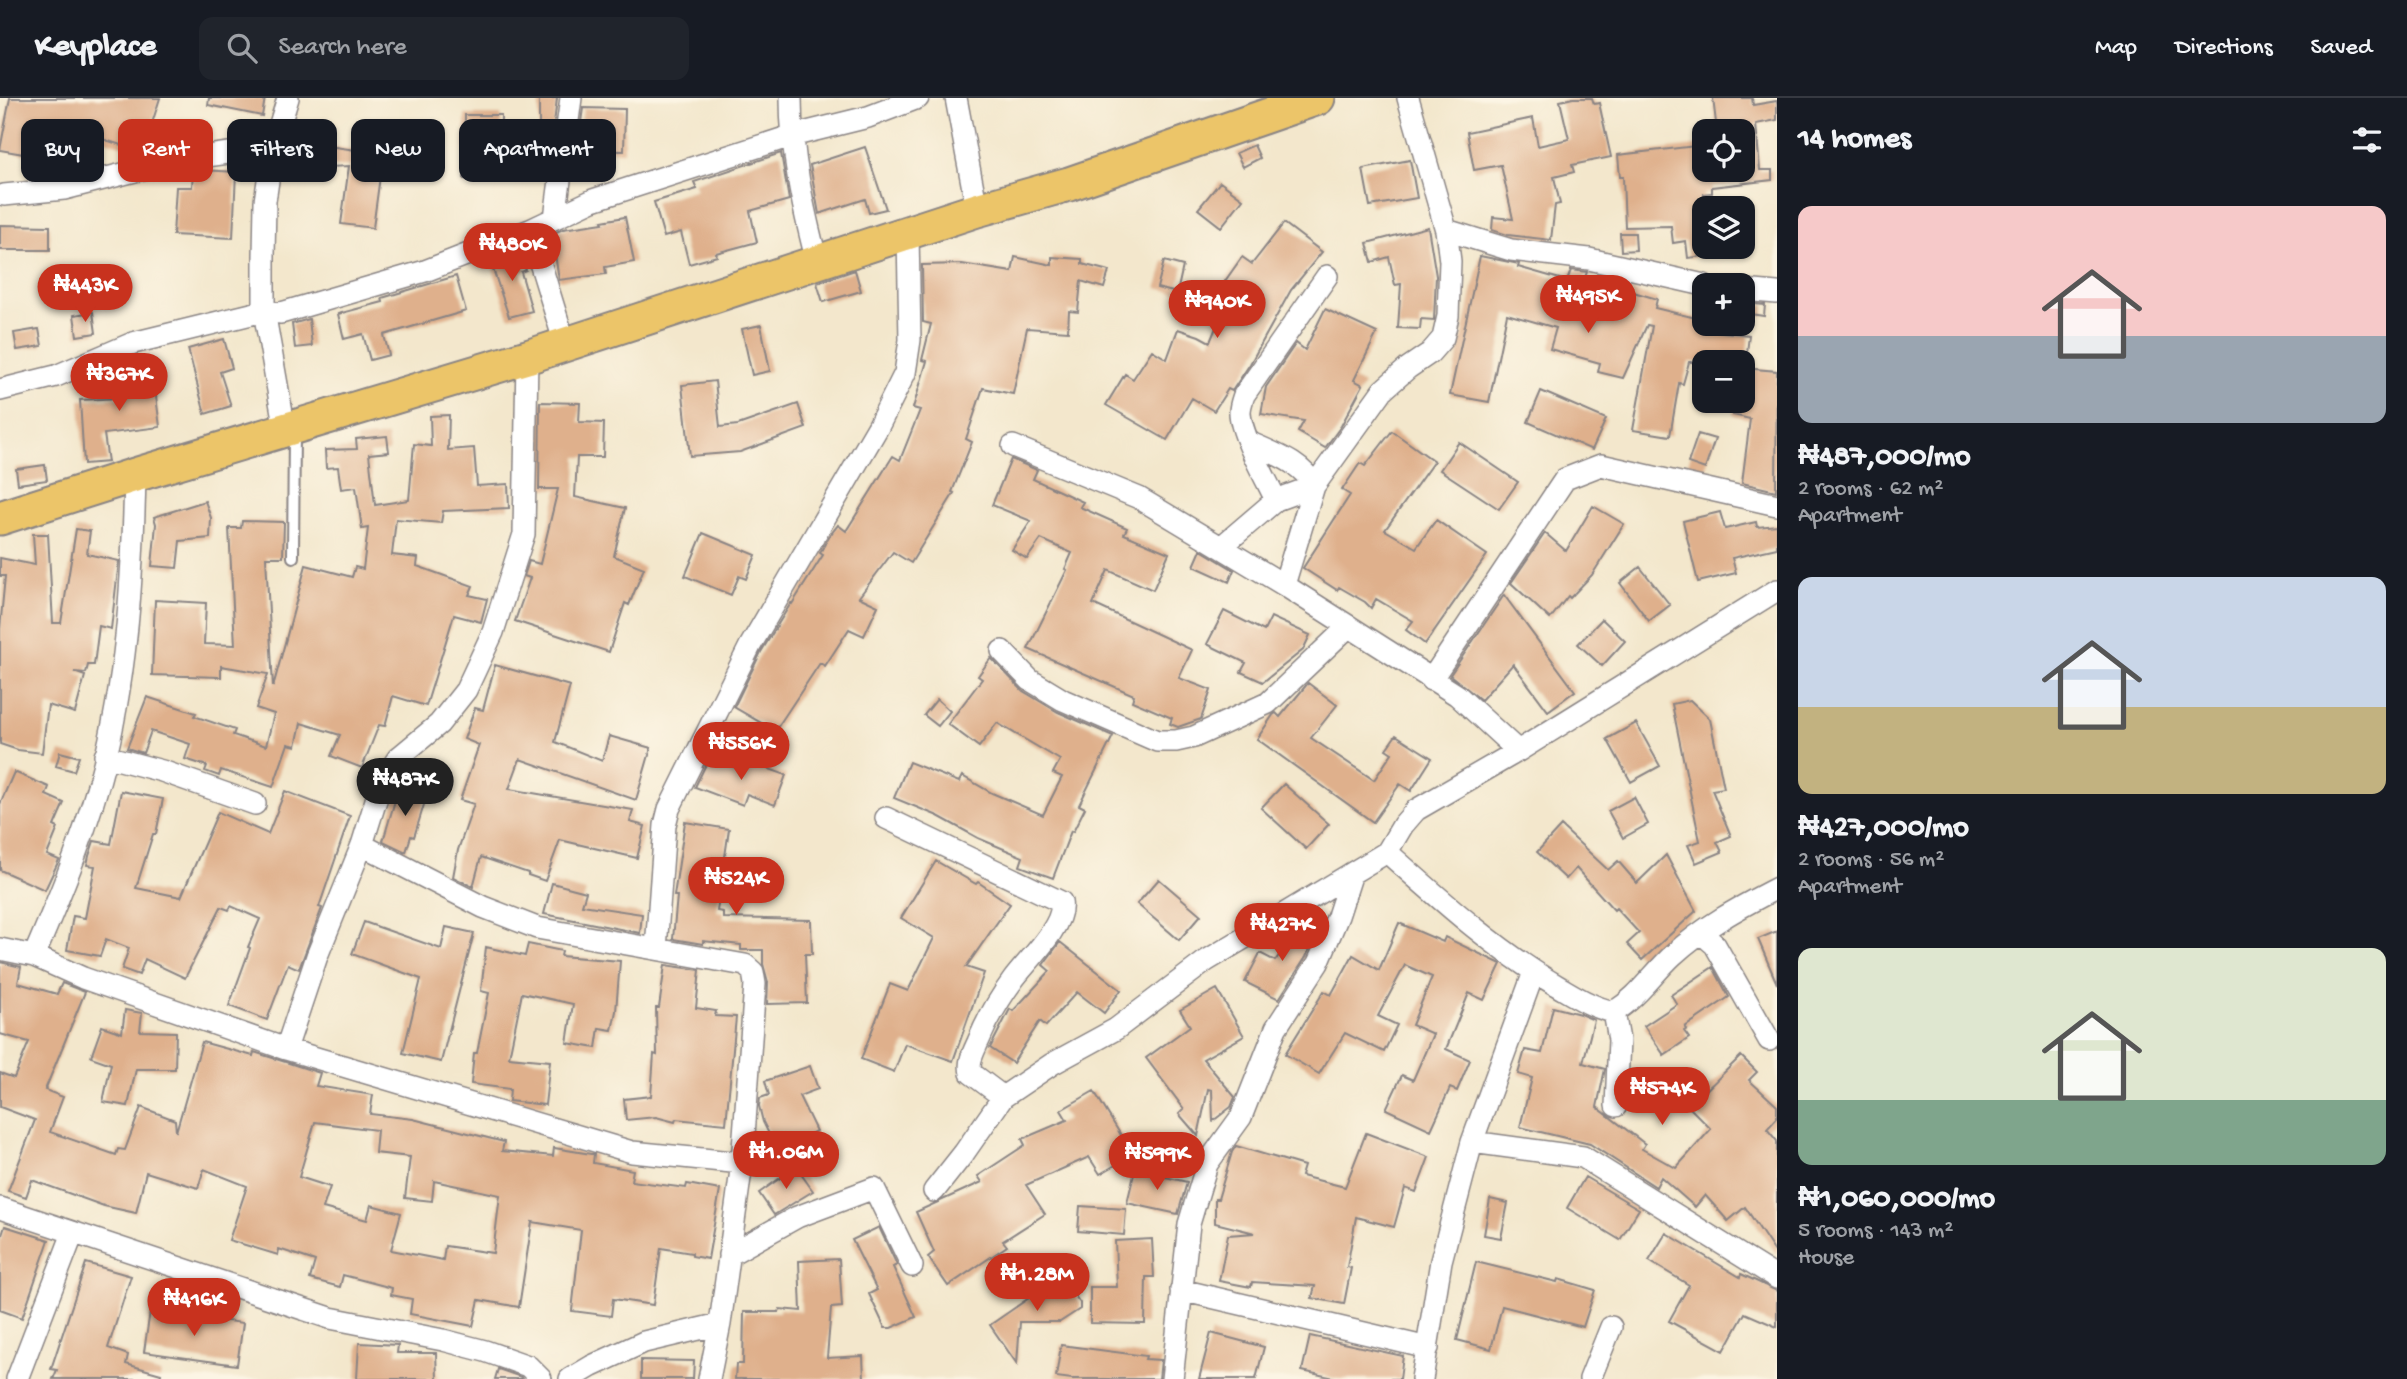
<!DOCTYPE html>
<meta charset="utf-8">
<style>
body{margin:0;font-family:"Gochi Hand",sans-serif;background:#20242c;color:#f1f3f6;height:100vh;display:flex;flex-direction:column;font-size:26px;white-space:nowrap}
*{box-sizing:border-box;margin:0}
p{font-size:23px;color:#9ea1a6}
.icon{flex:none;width:38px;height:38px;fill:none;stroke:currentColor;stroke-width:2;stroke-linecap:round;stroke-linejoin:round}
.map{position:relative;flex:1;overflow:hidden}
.panel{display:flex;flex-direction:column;background:#171b24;width:630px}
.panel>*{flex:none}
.hud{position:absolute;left:21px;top:21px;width:665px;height:63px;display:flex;gap:14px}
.buttons{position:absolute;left:1692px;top:21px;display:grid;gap:14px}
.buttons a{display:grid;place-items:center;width:63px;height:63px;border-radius:14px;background:#171b24;box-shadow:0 2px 5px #0004;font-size:35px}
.price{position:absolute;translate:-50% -60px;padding:0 16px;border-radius:24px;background:#c8321e;color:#fff;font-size:23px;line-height:46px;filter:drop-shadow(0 2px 4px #0008)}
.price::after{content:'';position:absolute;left:50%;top:42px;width:21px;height:16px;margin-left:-10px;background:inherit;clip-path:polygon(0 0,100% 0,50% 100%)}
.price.selected{background:#222;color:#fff}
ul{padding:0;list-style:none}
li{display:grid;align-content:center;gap:14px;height:371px;padding:0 21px}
li span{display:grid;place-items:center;height:217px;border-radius:14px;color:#555}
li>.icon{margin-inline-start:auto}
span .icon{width:126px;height:126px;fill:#fffc;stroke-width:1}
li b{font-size:30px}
h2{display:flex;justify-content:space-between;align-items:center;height:84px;padding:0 21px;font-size:30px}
.pill{padding:0 24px;border-radius:14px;background:#171b24;box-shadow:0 2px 5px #0004;font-size:24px;line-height:63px}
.pill.selected{background:#c8321e;color:#fff}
header{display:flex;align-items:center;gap:42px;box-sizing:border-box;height:98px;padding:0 35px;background:#171b24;border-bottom:2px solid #363941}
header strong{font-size:33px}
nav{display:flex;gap:38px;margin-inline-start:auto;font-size:24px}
.search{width:490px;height:63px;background:#20242c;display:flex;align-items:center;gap:18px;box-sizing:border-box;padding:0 24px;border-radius:14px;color:#9ea1a6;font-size:26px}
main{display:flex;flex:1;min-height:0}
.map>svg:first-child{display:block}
</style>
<header>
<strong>Keyplace</strong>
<div class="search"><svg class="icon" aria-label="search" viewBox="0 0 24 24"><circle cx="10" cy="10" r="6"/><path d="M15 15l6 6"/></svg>Search here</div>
<nav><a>Map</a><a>Directions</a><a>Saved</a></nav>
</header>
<main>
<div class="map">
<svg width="1777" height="1281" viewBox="0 0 1777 1281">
<rect width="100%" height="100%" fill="#fcf5e5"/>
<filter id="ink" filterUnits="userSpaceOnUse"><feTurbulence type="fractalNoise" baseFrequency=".0143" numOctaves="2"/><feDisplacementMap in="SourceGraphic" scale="14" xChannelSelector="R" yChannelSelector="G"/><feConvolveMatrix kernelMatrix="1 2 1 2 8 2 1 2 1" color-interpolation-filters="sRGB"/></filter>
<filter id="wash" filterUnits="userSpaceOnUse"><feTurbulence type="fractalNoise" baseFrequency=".00686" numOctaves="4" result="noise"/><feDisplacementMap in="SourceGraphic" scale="28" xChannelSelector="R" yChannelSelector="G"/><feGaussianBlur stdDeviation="1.57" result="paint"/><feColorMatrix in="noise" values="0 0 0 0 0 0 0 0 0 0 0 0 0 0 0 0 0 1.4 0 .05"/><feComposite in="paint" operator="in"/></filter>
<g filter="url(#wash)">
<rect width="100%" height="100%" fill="#f3e7cc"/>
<g id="blocks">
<!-- building -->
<path fill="#dfb08c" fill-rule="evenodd" d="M10 0H160L143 54 93 38 88 65 36 55 35 58 0 52Z
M209 0H265L262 18 208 7Z
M539 0H557L549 69H539Z
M1573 0H1592L1594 6 1599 5 1611 59 1572 67 1574 74 1554 79 1560 106 1555 107 1551 142 1508 137 1492 132 1493 119 1513 121 1501 67 1474 72 1467 34 1533 20 1538 48 1569 41 1560 3Z
M1713 0H1752L1753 7 1777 3V22L1756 26 1760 72H1772V82L1712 89V95L1704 96V158L1688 160 1686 143 1673 145 1671 128 1625 129 1623 79H1620L1618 57 1704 47V72H1743V33H1717Z
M583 10 625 11 624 53 577 52Z
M465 17H501L500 77 482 76V82L464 81Z
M1254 47 1260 60 1243 69 1236 55Z
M335 49 383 56 373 130 341 126 349 68 288 71 287 51Z
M865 49 886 111 869 115 865 101 819 116 810 67Z
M781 55 789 102 750 113 757 144 716 155 717 158 689 166 681 134 664 139 654 104 697 91 694 84Z
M1410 62 1417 100 1370 108 1363 71Z
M202 72 236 74 233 140 173 137 176 89H192L193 73Z
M1220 84 1243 101 1221 129 1198 111Z
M625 119 634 164 605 169 606 176 559 182 552 136 563 131 603 125 602 123Z
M1284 125 1322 154 1291 192 1250 266 1232 293 1228 291 1214 313 1192 300 1167 342 1106 307 1125 276 1133 281 1152 252 1167 261 1178 231 1199 238 1210 244 1233 189 1225 183 1242 159 1252 166Z
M0 127 50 128V152H0Z
M1428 129 1436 178 1434 222 1421 221 1420 231 1398 230 1401 186 1395 187 1389 159 1372 164 1367 145Z
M1620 135H1635L1636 152 1621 153Z
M518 151 526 172 521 174 532 213 509 219 490 162Z
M1480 158 1519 166 1518 169 1567 183 1571 172 1587 174 1583 185 1628 197 1630 193 1657 201 1655 210 1704 222V232L1749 237 1746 264H1689L1683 286 1679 285 1670 338 1633 332 1652 228 1647 227 1623 280 1598 274 1600 265 1550 251 1556 230 1507 216 1489 304 1450 297Z
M1015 159 1052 167V159L1082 161V166L1109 173 1104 190 1081 183 1078 214 1069 213 1068 233 1027 230 1013 296 983 290 966 341 972 344 952 394 954 395 911 465 893 454 859 499 878 508 864 538 849 531 825 568 820 565 775 633 734 609 761 554 791 505 792 506 823 457 820 455 828 440 838 427 846 433 893 358 900 362 920 312 913 310 927 263 922 262 931 226 923 224 922 167 962 166 1012 174Z
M1164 163 1183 168 1177 195 1157 190Z
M855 172 861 193 823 204 817 185Z
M456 178 466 213 384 237 389 257 370 262 363 236 344 241 338 216 383 204 382 200Z
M1743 205 1765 207 1764 218 1743 215Z
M1325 211 1377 235 1354 282 1363 287 1341 328 1325 350 1298 334 1304 323 1261 316 1266 289 1296 245 1305 252Z
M93 214 96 235 77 238 74 217Z
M309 221 312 248 295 250 292 226Z
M761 227 770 273 752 277 742 231Z
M39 231 42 248 17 252 14 235Z
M224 241 232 270 220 274 231 308 205 316 188 251Z
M152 268 160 329 104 336 108 364 84 366 80 302 121 300 118 273Z
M1743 270 1777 273 1776 393 1742 385 1750 321 1733 317 1736 303H1743Z
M715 283 720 329 738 327 798 306 806 330 740 354 690 358 682 287Z
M1541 293 1606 321 1592 352 1528 324Z
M540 304 580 305 579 324 604 325 603 359H577L575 399 625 410 614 458 644 470 629 507 625 505 609 554 515 523 530 480 524 478 529 463 540 466 558 391H539Z
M449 317 448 352 474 350 477 388 508 386 509 410 443 413 441 425 396 421 392 457 418 460 417 468 473 488 469 497 487 501 481 524 454 517 426 608 393 598 385 628 379 627 362 670 331 658 340 637 301 625 296 648 288 646 273 689 221 672 219 678 205 673 207 668 185 661 190 646 151 633 143 655 127 650 147 599 196 615 194 618 235 632 233 637 266 648 274 616 256 610 268 576 221 568V579L152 577 155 502 206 505 204 546 235 547 229 430H241L242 423 284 424 283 459H266L273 589 306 467 352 479 355 469 363 471 368 430 362 431 356 389 341 391 338 369 326 370 325 352 357 351 356 341 387 338 389 354 369 356 375 407 409 402 414 346 431 348 430 318Z
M1392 333 1434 363 1385 432 1416 450 1436 422 1487 457 1425 546 1406 532 1413 523 1376 501 1371 510 1365 504 1339 489 1337 492 1303 470 1350 397 1342 392 1360 365 1365 368Z
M1698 336 1715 341 1705 371 1688 365Z
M1459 344 1518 384 1499 411 1440 372Z
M1011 361 1037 372 1033 381 1083 404 1080 409 1127 430 1124 436 1169 455 1153 492 1108 472 1093 506 1192 552 1179 580 1211 592 1201 621 1178 629 1170 626 1172 620 1132 603 1134 597 1028 551 1067 472 1065 471 1072 455 1041 441 1027 461 1012 452 1031 423 992 407Z
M45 367 47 382 18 386 16 371Z
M205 403 211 420 210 440 180 443 177 470 152 468 156 426 154 419Z
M1593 408 1624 426 1592 477 1570 500 1568 498 1550 521 1511 485 1545 435 1566 453Z
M1720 414 1725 431 1756 424 1757 429 1777 427V450L1732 460 1736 475 1698 484 1683 423Z
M76 431 90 433 87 456 119 463 111 531 99 528 94 567H88L86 575 74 574 85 578 75 615 48 607 42 655 18 652 0 646V531L5 478H0V460L35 467 33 436H48L53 525H61Z
M703 435 756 457 746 481 739 478 731 497 685 478Z
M1201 452 1234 472 1229 484 1194 468Z
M1640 469 1670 507 1649 523 1620 485Z
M1504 497 1575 593 1548 613 1513 566 1481 602 1450 577Z
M1224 513 1264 533 1271 519 1310 537 1303 552 1263 584 1241 574 1246 565 1207 546Z
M1602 521 1625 543 1602 568 1578 546Z
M991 560 1023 593 1058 614 1113 638 1079 707 1085 710 1073 734 1071 733 1053 780 1020 768 1023 759 978 740 938 718 894 700 909 664 959 684 962 678 992 695 1043 717 1062 679 1053 675 1060 662 997 625 979 649 948 626 982 581 978 578Z
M495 567 570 588 555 644 602 663 609 638 651 650 636 702 520 661 509 691 633 712 630 724 645 728 637 760 560 742 545 783 528 777V775L481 759 473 789 453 779 458 752 474 706 460 702 479 647 464 641 475 610 483 612Z
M1308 585 1337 607 1311 640 1374 682 1392 655 1386 651 1396 637 1432 660 1411 693 1400 686 1373 724 1257 641 1273 617 1276 615 1280 619Z
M937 601 950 613 938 628 924 617Z
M1690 602 1710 621 1724 690 1712 692 1731 738 1717 744 1722 754 1696 765 1688 747 1700 743 1672 606Z
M1636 625 1660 668 1631 684 1607 641Z
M60 654 79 659 74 673 56 668Z
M709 660 743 672 747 663 786 677 775 707 747 696 743 707 695 689Z
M14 674 49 689 46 697 64 705 54 728 58 730 47 757 59 762 45 792 0 772V706Z
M1284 686 1329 726 1306 751 1261 710Z
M399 689 427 697 414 739 411 738 406 754 383 743Z
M121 693 163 701 156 736H153L136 790 181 799 218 714 268 736 285 693 350 718 319 809 322 810 299 871 288 866 267 922 229 908 250 850 248 849 260 821 231 808 229 812 221 809 185 880 145 861 139 877 122 871 129 850 106 841 100 858 67 852 73 818 85 820 95 768 87 767 89 758 94 743 111 746Z
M1634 699 1648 726 1623 740 1608 713Z
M685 724 729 731 717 813 723 814V820L811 822 812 856H805L807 905 767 906 768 884 763 866V852H741V847L703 843V846L673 841 677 798H674Z
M1561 728 1608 772 1618 763 1637 785 1666 757 1696 813 1642 862 1627 846 1639 835 1616 810 1614 812 1576 770 1566 781 1537 754Z
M936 763 976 786 978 784 1010 806 966 869 984 875 953 963 905 946 894 974 861 961 890 886 908 893 934 840 901 820Z
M1159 781 1201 817 1179 842 1137 806Z
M552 785 586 794 582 807 642 816 640 835 544 816Z
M1304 823 1318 832 1306 859 1279 901 1245 884 1260 855 1275 863Z
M364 824 441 851 446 829 474 835 441 964 403 955 421 881 352 856Z
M1399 825 1443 844 1445 839 1501 866 1484 902 1469 895 1446 951 1470 962 1457 993 1450 990 1431 1032 1386 1011 1402 977 1413 982 1433 936 1412 927 1432 879 1405 867 1378 918 1397 927 1384 954 1345 935 1319 976 1285 956 1324 893 1331 897 1353 857 1379 872Z
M1777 833V886L1758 841Z
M1060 844 1121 892 1104 915 1077 894 1046 928 1040 923 1013 965 990 950 1010 911 1013 913 1050 873 1043 867Z
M528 846 562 853 561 858 620 863 616 913 612 932 599 930 596 950 567 945 573 906 522 895 509 959 550 963 545 1007 509 1003 510 991 471 986 474 955H477L489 895 481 893 486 849 525 858Z
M0 864 21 869 18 885 57 896 62 885 85 894 45 992 63 999 50 1034 116 1057 118 1051 125 1052 141 1009 175 1022 176 1034 202 944 253 958 254 954 320 975 316 988 373 997 370 1016 413 1021 504 1044 502 1053 553 1058 554 1050 591 1056H594L593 1065 633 1072 631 1083 686 1090 687 1086 720 1092 708 1161 692 1158V1155L661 1150 653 1207 613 1201 611 1218 572 1213 581 1132 532 1124 519 1209 479 1202 473 1228 410 1216 412 1201 391 1197 392 1190 343 1177 340 1189 310 1181 315 1163 279 1151 278 1157 229 1142 247 1088 204 1071 198 1090 146 1074 136 1115 104 1108 32 1082 26 1099 8 1093 35 1022 0 1009V975L14 980 29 944 0 936ZM315 1024 377 1032 375 1055 410 1059 405 1100 432 1103 434 1083 500 1097 493 1155 445 1148 443 1162 391 1152 401 1115 371 1107 367 1122 323 1110 330 1089 299 1079Z
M665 867 700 872 696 910 716 913 715 918 736 919 726 1026 676 1021 675 1024 656 1019 626 1022 624 1001 651 998 654 956 657 957 656 910H659Z
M1713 869 1729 899 1685 929 1687 931 1684 933 1689 940 1664 957 1644 928 1677 906 1671 897Z
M1217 891 1244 938 1203 961 1235 999 1231 1009 1213 1023 1212 992 1208 991 1198 1038 1179 1016 1184 1011 1146 960 1190 928 1180 912Z
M1553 909 1580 916 1594 922 1583 965 1605 971 1597 1009 1645 1046 1642 1051 1676 1070 1711 1031 1689 1009 1741 958 1757 974 1749 982 1777 1008V1020L1767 1031 1777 1043V1157L1745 1109 1728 1123 1705 1097 1695 1109 1661 1079 1656 1089 1590 1046 1520 1029 1532 980 1518 976 1525 952 1542 955Z
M125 912 142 915 140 933 176 934 175 971H136L128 1008 103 1004 111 966 91 959 102 928 122 935Z
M810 968 818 991 799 998 816 1033 777 1052 763 1024 759 1008 760 1000 769 997 765 983Z
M1094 993 1133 1057 1100 1076 1089 1059 1026 1087 1045 1116 1003 1143 1007 1148 948 1188 928 1159 934 1154 916 1114 982 1084 978 1078 1025 1047 1022 1041 1067 1022 1061 1012Z
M1366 1035 1429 1059 1416 1094 1405 1090 1394 1129 1356 1119 1347 1169 1351 1170 1344 1206 1312 1200 1315 1188 1252 1184 1251 1189 1219 1183 1228 1137 1255 1135 1215 1125V1101H1218L1232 1054 1236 1048 1304 1068 1301 1078 1345 1089Z
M796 1069 813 1093 774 1117 759 1095Z
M1135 1072 1187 1084 1178 1116 1127 1105Z
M1585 1079 1639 1111 1620 1142 1567 1110Z
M1490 1101 1508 1105 1501 1140 1484 1137Z
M1080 1108 1126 1111 1124 1137 1078 1133Z
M5 1128 49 1142 22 1220 0 1212V1143Z
M879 1129 897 1167 893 1169 916 1219 891 1230H885L869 1196 877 1192 852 1142Z
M1666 1135 1740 1179 1741 1176 1777 1193V1229L1745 1215 1724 1253 1669 1223 1689 1187 1649 1163Z
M1152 1141 1154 1179H1146L1145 1226 1090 1225V1189H1117L1115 1143Z
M839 1161 842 1209 831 1210 827 1260 863 1258 864 1281H735L736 1266H743L744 1214H779L780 1211 801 1213 799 1163Z
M1476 1164 1557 1184 1558 1181 1595 1192 1583 1229 1502 1208 1491 1251 1457 1242Z
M86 1165 131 1178 108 1250 128 1257 126 1266 161 1276 160 1281H53L57 1272 51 1271Z
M1061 1178 1080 1205V1211L1060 1224H1020L1017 1266 990 1227Z
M150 1213 243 1225 237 1267 144 1254Z
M1211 1235 1264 1249 1256 1281H1199Z
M1310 1238 1403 1258 1400 1281H1339L1302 1273Z
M359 1245 398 1247 397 1255H436L437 1281H357Z
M1061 1247 1146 1258 1145 1261 1161 1262 1159 1281H1072L1056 1279Z
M641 1262 694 1263 693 1281H641Z
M498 1271 521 1279 522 1281H495Z"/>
</g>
</g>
<g filter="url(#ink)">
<use href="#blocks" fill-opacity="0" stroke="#8a8484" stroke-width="2"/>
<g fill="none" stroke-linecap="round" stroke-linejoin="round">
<defs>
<path id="lane" d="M293 459 294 332"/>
<path id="street" d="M791 0C791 56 803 110 817 164
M956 0 977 112
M4 97 64 91 178 62 273 49
M555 120 571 0
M530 132 565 246
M1446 132 1511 152 1589 161 1704 187
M1743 192 1777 195
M0 292 56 278 133 245 264 213 281 215 425 173 530 132 593 102 791 38 868 19 918 0
M285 332 264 213V158L265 103 273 49 288 0
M1013 348 1139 400 1284 487 1457 597 1518 653
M1276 402C1266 381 1240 335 1240 314 1240 308 1242 303 1244 297L1327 178
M1221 449 1276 402 1314 388C1302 364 1272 355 1249 344
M1284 487 1314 388 1383 292 1408 270 1430 255 1443 240 1448 218 1450 163 1446 132 1408 0
M1002 553 1030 582 1063 602 1157 643H1176L1194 639 1268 605 1349 528
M1431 582 1565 381 1601 367 1777 407
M105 658 162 673 255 706
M886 720 1061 804C1066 827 1026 864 1013 882 999 901 987 922 978 944 973 955 968 964 971 975L1003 999
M362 747 483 809 537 830 745 867 753 874 755 886 742 1065 720 1226 709 1281
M1387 754C1442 803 1497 853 1561 890 1578 900 1594 910 1614 914 1638 899 1652 877 1672 858 1703 829 1740 809 1777 790
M1701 835 1715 847 1769 942
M0 851 34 858 83 880 286 951 632 1054 742 1065
M656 851 665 727 669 711 750 548 878 329 905 275 910 242 908 136
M34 858C62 793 89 727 106 658 128 566 133 471 135 377
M1614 914 1619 942 1616 1008
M286 951 317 858 362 747 381 686 398 660 439 626 466 592 493 534 524 436 527 259
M1472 1044 1583 1059 1777 1180
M934 1093 964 1055 1003 999 1052 966 1116 931 1206 863 1387 754 1403 727 1416 712 1518 653 1777 492
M0 1110 330 1220 443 1242 485 1253 528 1268 541 1281
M729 1157 797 1119 874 1090 912 1168
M1181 1192 1428 1250
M17 1281 73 1135
M570 1281 592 1268 644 1244 720 1226
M1172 1281 1189 1126 1207 1066 1241 1019 1276 930 1318 865 1338 818 1352 775
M1422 1281 1441 1163 1472 1044 1534 874
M1590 1281 1611 1229"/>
<path id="primary" d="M0 420 135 377 527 259 977 112 1069 86 1318 0"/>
</defs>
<!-- lane casing -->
<use href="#lane" stroke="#8a8484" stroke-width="14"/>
<!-- street casing -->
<use href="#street" stroke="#8a8484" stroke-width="24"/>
<!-- primary casing -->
<use href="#primary" stroke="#8a8484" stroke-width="37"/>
<!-- lane -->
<use href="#lane" stroke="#fff" stroke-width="10"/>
<!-- street -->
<use href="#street" stroke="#fff" stroke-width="21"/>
<!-- primary -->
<use href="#primary" stroke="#ecc569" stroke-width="33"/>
</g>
</g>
</svg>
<div class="buttons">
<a><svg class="icon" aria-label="locate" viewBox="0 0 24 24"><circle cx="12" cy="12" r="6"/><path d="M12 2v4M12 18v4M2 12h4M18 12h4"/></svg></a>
<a><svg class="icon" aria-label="layers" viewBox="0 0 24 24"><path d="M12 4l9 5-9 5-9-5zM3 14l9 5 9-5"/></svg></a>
<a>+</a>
<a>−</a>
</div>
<b class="price" style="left:512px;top:185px">₦480K</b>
<b class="price" style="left:85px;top:226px">₦443K</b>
<b class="price" style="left:1588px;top:237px">₦495K</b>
<b class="price" style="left:1217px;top:242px">₦940K</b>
<b class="price" style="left:119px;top:315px">₦367K</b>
<b class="price" style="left:741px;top:684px">₦556K</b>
<b class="price selected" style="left:405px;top:720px">₦487K</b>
<b class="price" style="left:736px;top:819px">₦524K</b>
<b class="price" style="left:1282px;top:865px">₦427K</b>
<b class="price" style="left:1662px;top:1029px">₦574K</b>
<b class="price" style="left:786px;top:1093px">₦1.06M</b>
<b class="price" style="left:1157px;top:1094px">₦599K</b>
<b class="price" style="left:1037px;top:1215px">₦1.28M</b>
<b class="price" style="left:194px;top:1240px">₦416K</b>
<div class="hud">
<a class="pill">Buy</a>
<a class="pill selected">Rent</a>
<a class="pill">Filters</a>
<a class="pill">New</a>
<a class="pill">Apartment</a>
</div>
</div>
<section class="panel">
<h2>14 homes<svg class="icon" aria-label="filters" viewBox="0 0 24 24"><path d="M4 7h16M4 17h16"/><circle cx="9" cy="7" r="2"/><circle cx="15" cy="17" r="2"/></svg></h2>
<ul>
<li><span style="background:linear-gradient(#f6c9c9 60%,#9aa5b1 0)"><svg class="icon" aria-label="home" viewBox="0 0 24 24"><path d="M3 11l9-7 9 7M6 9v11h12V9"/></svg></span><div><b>₦487,000/mo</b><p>2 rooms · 62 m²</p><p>Apartment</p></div></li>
<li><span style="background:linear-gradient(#c9d6e8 60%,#c2b280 0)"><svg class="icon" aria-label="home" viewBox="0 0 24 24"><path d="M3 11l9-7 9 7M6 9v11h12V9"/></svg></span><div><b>₦427,000/mo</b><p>2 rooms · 56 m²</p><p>Apartment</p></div></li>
<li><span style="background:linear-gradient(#dfe7d0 70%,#7fa58c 0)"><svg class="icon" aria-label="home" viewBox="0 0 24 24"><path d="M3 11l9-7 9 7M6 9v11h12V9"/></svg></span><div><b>₦1,060,000/mo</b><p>5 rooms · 143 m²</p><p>House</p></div></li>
</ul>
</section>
</main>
